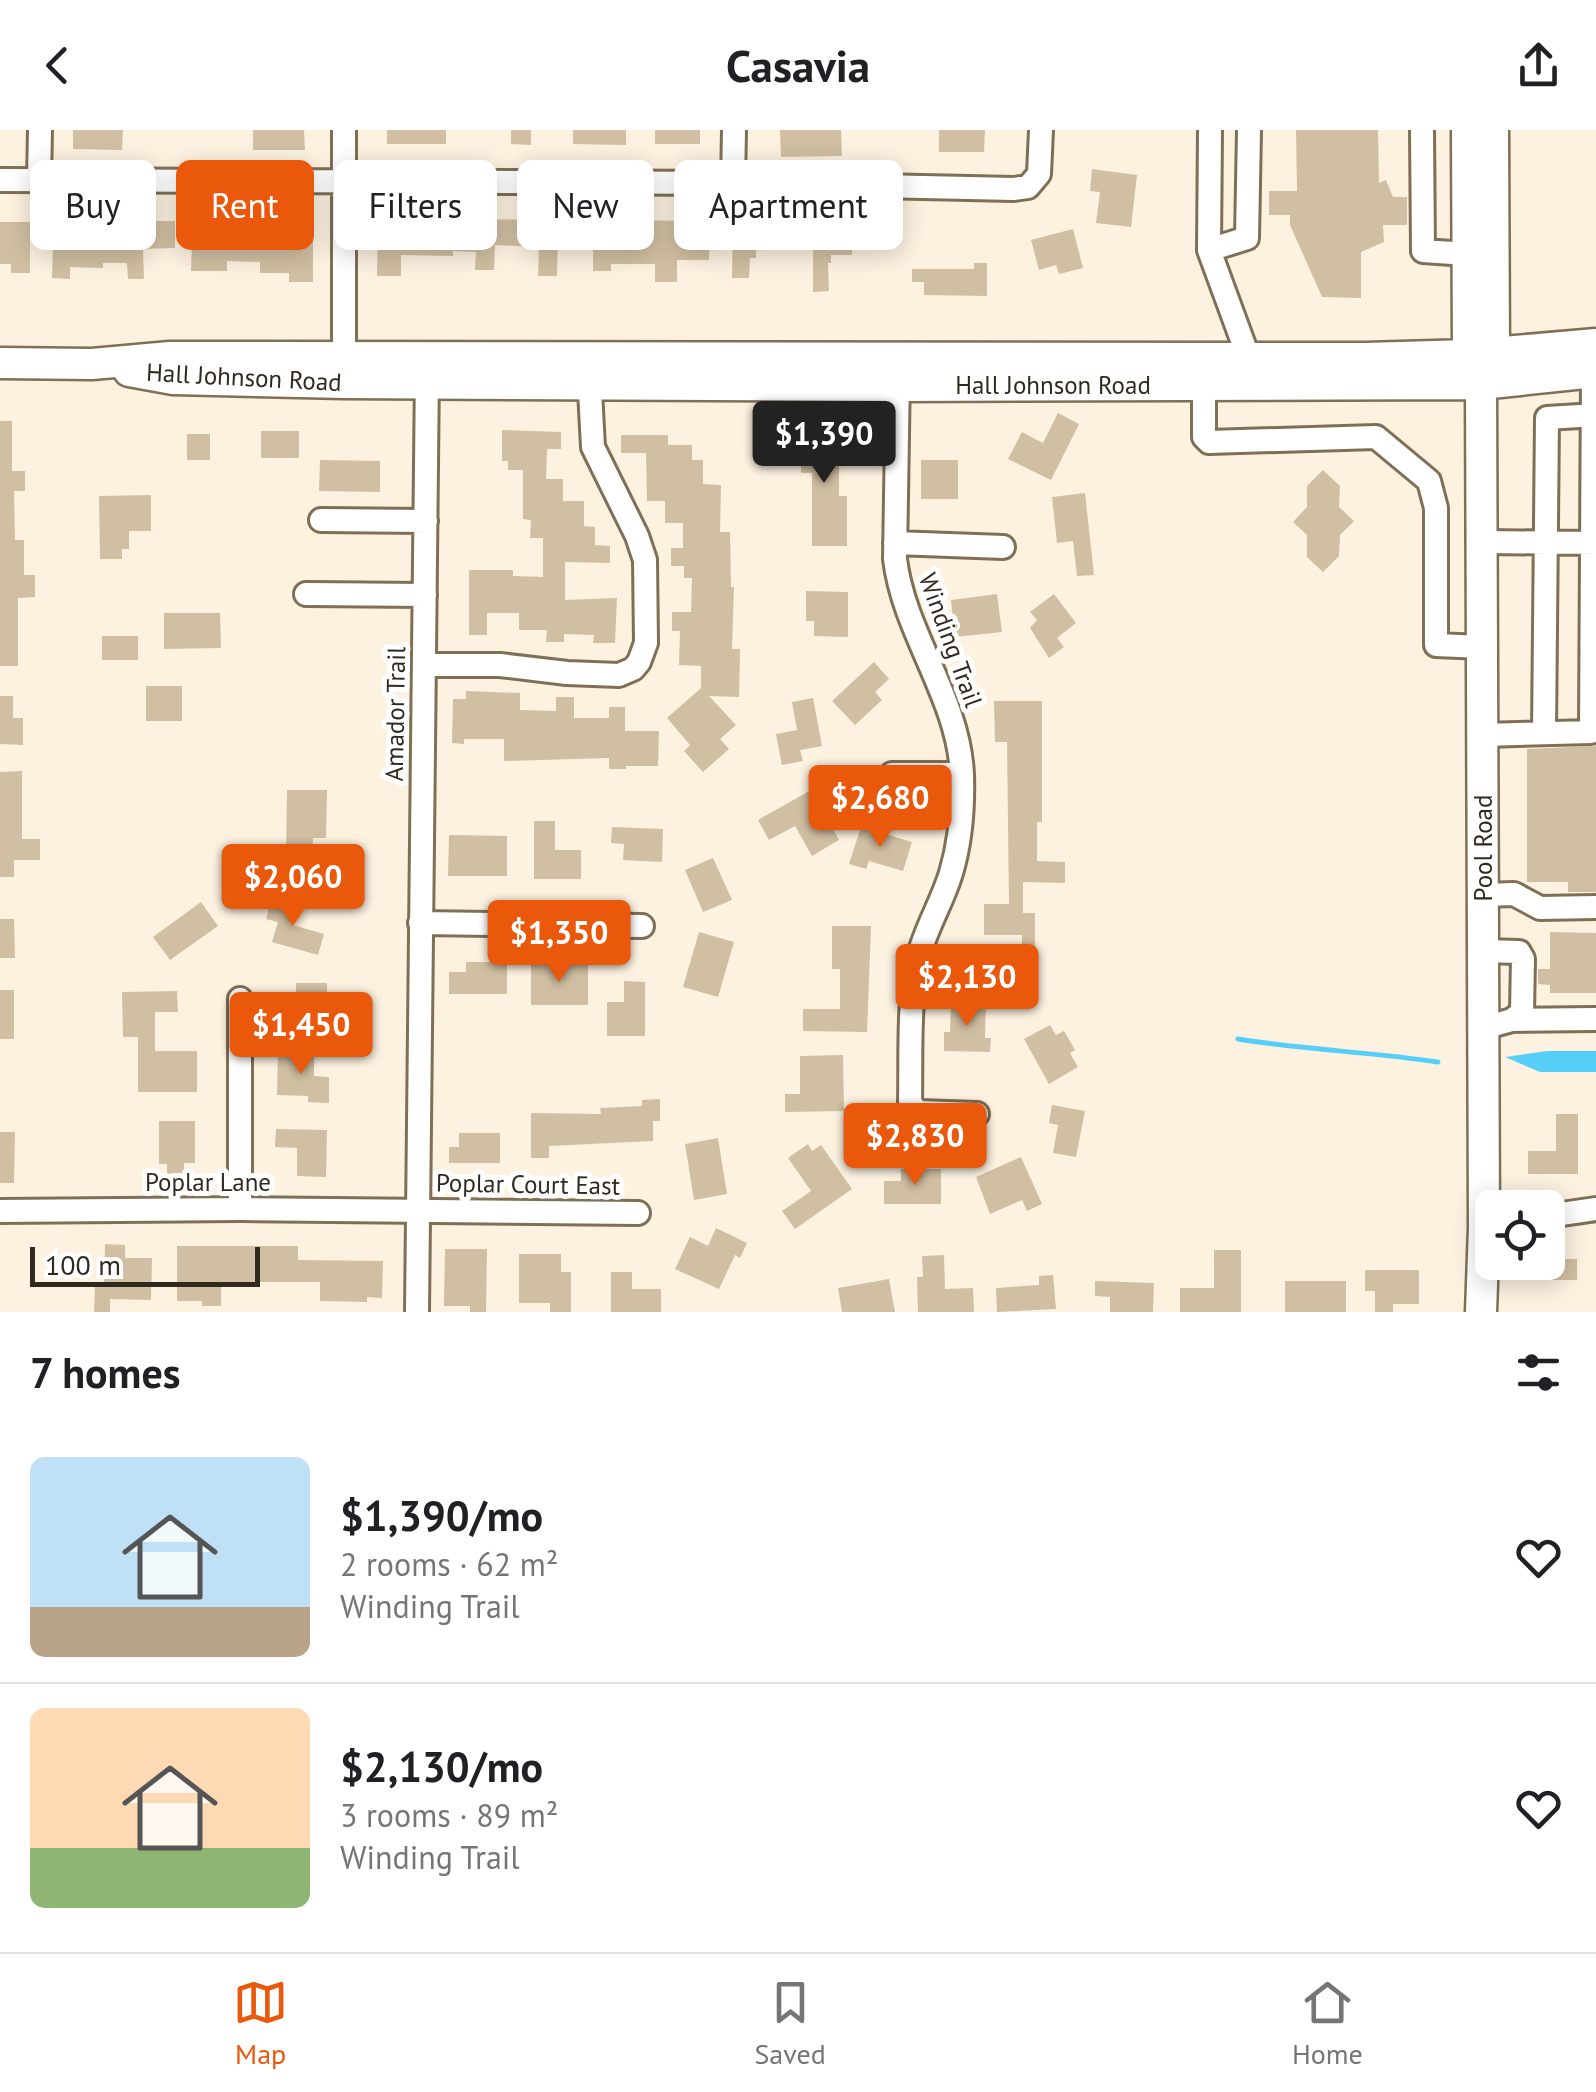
<!DOCTYPE html>
<meta charset="utf-8">
<style>
body{margin:0;font-family:"PT Sans",sans-serif;background:#f2f2f2;color:#202124;height:100vh;display:flex;flex-direction:column;font-size:38px;white-space:nowrap}
*{box-sizing:border-box;margin:0}
p{font-size:32px;color:#757577}
.icon{flex:none;width:55px;height:55px;fill:none;stroke:currentColor;stroke-width:2;stroke-linecap:round;stroke-linejoin:round}
.map{position:relative;height:1182px;overflow:hidden}
.side{display:flex;flex-direction:column;background:#fff;flex:1}
.side>*{flex:none}
.banner{position:absolute;left:30px;top:30px;width:1000px;height:90px;display:flex;gap:20px}
.controls{position:absolute;left:1475px;top:1060px;display:grid;gap:20px}
.controls a{display:grid;place-items:center;width:90px;height:90px;border-radius:15px;background:#fff;box-shadow:0 5px 25px #0003;font-size:50px}
.scale{position:absolute;left:30px;bottom:25px;width:230px;box-sizing:border-box;padding-left:10px;border:5px solid #302a1e;border-top:0;font-size:28px;line-height:35px;white-space:nowrap;color:#302a1e;-webkit-text-stroke:8px #fff;paint-order:stroke}
.price{position:absolute;translate:-50% -85px;padding:0 22px;border-radius:10px;background:#ea580c;color:#fff;font-size:32px;line-height:65px;filter:drop-shadow(0 2px 5px #0008)}
.price::after{content:'';position:absolute;left:50%;top:60px;width:30px;height:22px;margin-left:-15px;background:inherit;clip-path:polygon(0 0,100% 0,50% 100%)}
.price.current{background:#222;color:#fff}
ul{padding:0;list-style:none}
li{display:flex;align-items:center;gap:30px;height:250px;padding:0 30px}
li+li{border-top:2px solid #e0e0e0}
li span{display:grid;place-items:center;flex:none;width:280px;height:200px;border-radius:15px;color:#555}
li>.icon{margin-inline-start:auto}
span .icon{width:120px;height:120px;fill:#fffc;stroke-width:1}
li b{font-size:42px}
h2{display:flex;justify-content:space-between;align-items:center;height:120px;padding:0 30px;font-size:42px}
.tag{padding:0 35px;border-radius:15px;background:#fff;box-shadow:0 5px 25px #0003;font-size:35px;line-height:90px}
.tag.current{background:#ea580c;color:#fff}
header{display:flex;justify-content:space-between;align-items:center;height:130px;padding:0 30px;background:#fff;font-size:45px;font-weight:800}
.tabs{display:flex;justify-content:space-around;align-items:center;height:140px;border-top:2px solid #e0e0e0;background:#fff;font-size:28px;color:#757577}
.tabs a{display:grid;justify-items:center;gap:5px}
.tabs .current{color:#ea580c}
.map>svg:first-child{display:block}
</style>
<header><svg class="icon" aria-label="back" viewBox="0 0 24 24"><path d="M15 5l-7 7 7 7"/></svg>Casavia<svg class="icon" aria-label="share" viewBox="0 0 24 24"><path d="M12 15V3M7 8l5-5 5 5M5 13v7h14v-7"/></svg></header>
<div class="map">
<svg width="1596" height="1182" viewBox="0 0 1596 1182">
<rect width="100%" height="100%" fill="#fdf2e0"/>
<!-- water -->
<path fill="#56cff8" d="M1547 921H1596V942H1540L1505 927Z"/>
<g fill="none" stroke-linecap="round" stroke-linejoin="round">
<!-- stream -->
<path stroke="#56cff8" stroke-width="5" d="M1238 909C1305 920 1372 922 1438 932"/>
</g>
<!-- building -->
<path fill="#d0bfa2" d="M73 0H123L122 20 73 19Z
M253 0H304L305 20H253Z
M387 0H446V14H387Z
M511 0H531V15L511 14Z
M573 0H626V15L573 14Z
M655 0H700V14H655Z
M780 0H841L842 26 781 27Z
M939 0H985L984 22H939Z
M1296 0H1378L1379 53 1386 50 1393 67H1407V95H1383L1384 112 1361 122V168L1322 167 1290 95V85H1269V61H1297Z
M1092 39 1137 45 1131 97 1096 93 1100 62 1090 61Z
M378 88 550 90V106H558L557 146H538L539 117 495 115 494 140H475L476 122 453 121V126L401 125V146H377Z
M202 89 224 90V99L260 100V96L313 95V152H289V143H260V132L227 131V141H191L192 112H202Z
M593 90 710 91 709 130H677V152H655V134H611V141H593Z
M733 90 777 91V119H756V128H750L749 148H732Z
M62 91H175V118L143 119 144 149H128L127 133H103V138L70 137V149L52 148 53 116H62Z
M0 92H30V143H11V134H0Z
M813 94H852V125H831V133H828L829 161 813 162Z
M1073 99 1083 138 1059 144 1056 135 1039 140 1031 110Z
M974 133H987V166L924 165V152H912V139H974Z
M1058 283 1079 294 1051 350 1008 329 1022 302 1043 313Z
M0 291H12V341H25V361H14L15 410H24V445H35V467L18 468V536H0Z
M502 300 561 302V319H547L546 349H563V371H584V396L595 397V415L610 416V433L565 432V470L617 468 615 513H593L594 505 564 504V512H546L547 500H519V483H487V505H469V440H513V446L543 447V408H530L531 390 523 389V340H508V331H502Z
M261 301H299V328H261Z
M792 301 839 302V366H847V416H812V343H801V319H792Z
M187 304H210V330H187Z
M621 305H668V315H692V330H703V354L721 355 720 402H730L731 457H734L732 519H740L739 567 709 566 736 595 720 609 729 619 703 642 684 621 690 615 667 588 701 558V536L679 535 680 501H672V482H691L692 448H684V436H671V418H683V393H665V371H647L646 323H621Z
M320 330 380 331V362L319 361Z
M921 330H958V369H921Z
M1323 340 1340 356 1339 377 1354 391 1340 405 1339 426 1323 442 1307 427V405L1293 392 1307 377V356Z
M1085 363 1094 445 1077 446 1073 411 1057 413 1052 367Z
M151 365V401H129V419H122V429H100L99 366Z
M806 461 848 462V507L814 506V491H806Z
M997 464 1002 502 955 507 951 470Z
M1054 464 1076 493 1057 508 1064 517 1049 528 1030 498 1037 490 1030 482Z
M164 483H220L221 518 164 519Z
M102 506H138V530H102Z
M874 532 889 549 875 562 882 570 855 595 832 571Z
M146 556H182V591H146Z
M466 561 520 563V580L556 581V567H574V588H609V577H625V601H659L658 636H626V639H609V628L504 631V609H464V614L452 613 453 569H466Z
M0 566H13V588H23V615L0 614Z
M813 568 822 616 800 620 803 631 782 635 776 604 797 600 792 572Z
M994 571H1042V692H1037V731L1065 732V753L1023 752V783H1035V823H1022V805H984V774H1009L1007 612H995Z
M1596 616V762H1568V752H1527V619Z
M22 641V709H40V730H14V747H0V642Z
M287 660H327L326 708H313L312 729 286 728Z
M811 660 839 710 812 726 795 696 769 710 758 690Z
M534 691H555V720H581V749H534Z
M612 697 663 699 662 732 623 730 624 714 611 713Z
M861 697 912 712 903 741 869 731 866 739 849 734Z
M449 705 507 706V746H448Z
M713 728 732 770 703 782 685 740Z
M271 770 298 777 293 795 324 804 318 825 272 812 278 792 266 789Z
M201 772 218 796 170 830 153 807Z
M0 789H14L15 828H0Z
M832 796H871L867 902 803 901V879H840V839H832Z
M699 802 734 812 718 867 683 857Z
M1550 802 1596 803V863H1550V855L1538 854V839H1550Z
M466 832H507V864H449V842H466Z
M531 834 588 835V875H531Z
M624 851 645 852V906H607V872H624Z
M296 853H327V893H296Z
M0 860H14V909H0Z
M177 861 178 882H155V921H197V962H138V907H123L122 862Z
M951 872 986 873 985 908H991L990 922 944 921V902H950Z
M1050 895 1056 905 1064 901 1075 920 1070 923 1078 937 1049 954 1024 909Z
M278 921 314 922V946L329 947V973L308 972V966L277 965Z
M843 925 844 981 785 982V964H800V926Z
M660 969V991H653V1011L549 1016V1028H531V983L601 984 600 978 642 976V970Z
M1052 975 1085 981 1076 1027 1053 1023 1058 995 1049 993Z
M1556 984H1578V1044H1528V1021H1556Z
M159 991H195V1033H184V1053L167 1054V1034H159Z
M276 999 327 1000 326 1047 297 1046V1018L275 1017Z
M0 1002H15L14 1053H0Z
M459 1003H500V1033H449V1017H459Z
M718 1008 727 1064 694 1070 685 1014Z
M808 1014 812 1021 821 1015 852 1059 795 1099 782 1081 811 1061 788 1028Z
M1021 1027 1042 1074 1027 1081 1022 1070 990 1084 976 1047Z
M901 1039H941V1074H884V1051H901Z
M716 1098 747 1113 740 1128 735 1125 719 1159 675 1139 690 1107 708 1116Z
M105 1114 125 1115V1128H152L151 1170 110 1169V1182H94L95 1157H104Z
M177 1116H298V1130L383 1131 382 1168 367 1167V1172L320 1171V1152H221V1176H202V1171H177Z
M445 1119H487L486 1182H470V1176H444Z
M1214 1120H1241V1182H1180V1158H1214Z
M519 1124H561V1142H571V1182H550V1173H519Z
M944 1125 945 1159 973 1158 974 1182H918L917 1147H923L922 1126Z
M1548 1129H1577V1150H1528V1132H1548Z
M1365 1140H1419V1174H1393V1182H1375V1161H1365Z
M611 1142H632V1159H661V1182H611Z
M1053 1145 1056 1179 997 1182 996 1158 1039 1155V1146Z
M889 1149 895 1182H842L838 1158Z
M1095 1151 1154 1153 1153 1182H1110V1167L1095 1166Z
M1285 1151H1346V1182H1285Z"/>
<g fill="none" stroke-linecap="round" stroke-linejoin="round">
<defs>
<path id="minor" d="M1210 0 1209 120 1249 229
M1422 0 1423 121 1467 124
M0 50 733 53 1014 59 1028 57 1039 44 1041 0
M39 51 40 0
M733 53 734 0
M1209 120 1247 108 1249 0
M344 241V0
M898 243 895 429C904 504 959 568 962 645 963 677 960 713 951 743 942 773 925 799 918 829 908 874 911 926 910 973L918 982 977 984
M1204 255V307L1209 312 1376 307 1429 351 1436 378V515L1482 517
M321 390 426 391
M1482 412 1596 413
M895 413 1003 417
M306 464 425 465
M424 535H500L567 543 619 545 633 539 639 532 646 513 645 430 637 406 593 317 589 242
M1544 603 1547 288 1596 285
M1483 605 1591 602 1593 242
M892 644H962
M1483 765 1514 764 1540 778 1596 777
M420 793 642 796
M1483 821 1519 822 1523 829 1522 882 1512 890 1483 898
M240 869V1079
M1512 890 1596 889
M0 1081 240 1079 638 1083
M1548 1086 1596 1079
M417 1182 427 241"/>
<path id="major" d="M1467 0 1468 225 1476 242
M0 233 92 234 170 227 1366 228 1468 225 1596 214
M129 241 173 249 344 253 899 256 1481 254 1596 242
M1481 1182 1484 1097 1481 254 1494 223 1493 0"/>
</defs>
<!-- minor casing -->
<use href="#minor" stroke="#7f7055" stroke-width="28"/>
<!-- major casing -->
<use href="#major" stroke="#7f7055" stroke-width="35"/>
<!-- minor -->
<use href="#minor" stroke="#fff" stroke-width="22"/>
<!-- major -->
<use href="#major" stroke="#fff" stroke-width="30"/>
</g>
<g text-anchor="middle" dominant-baseline="central" stroke-width="10" stroke-linejoin="round" paint-order="stroke">
<!-- street labels -->
<g font-size="25" fill="#302a1e" stroke="#fff">
<text transform="translate(244 247) rotate(3)">Hall Johnson Road</text>
<text x="1053" y="255">Hall Johnson Road</text>
<text transform="translate(951 510) rotate(70)">Winding Trail</text>
<text transform="translate(395 584) rotate(-89)">Amador Trail</text>
<text transform="translate(1483 718) rotate(-90)">Pool Road</text>
<text x="208" y="1052">Poplar Lane</text>
<text transform="translate(528 1054) rotate(1)">Poplar Court East</text>
</g>
</g>
</svg>
<div class="controls">
<a><svg class="icon" aria-label="locate" viewBox="0 0 24 24"><circle cx="12" cy="12" r="6"/><path d="M12 2v4M12 18v4M2 12h4M18 12h4"/></svg></a>
</div>
<div class="scale">100 m</div>
<b class="price current" style="left:824px;top:356px">$1,390</b>
<b class="price" style="left:880px;top:720px">$2,680</b>
<b class="price" style="left:293px;top:799px">$2,060</b>
<b class="price" style="left:559px;top:855px">$1,350</b>
<b class="price" style="left:967px;top:899px">$2,130</b>
<b class="price" style="left:301px;top:947px">$1,450</b>
<b class="price" style="left:915px;top:1058px">$2,830</b>
<div class="banner">
<a class="tag">Buy</a>
<a class="tag current">Rent</a>
<a class="tag">Filters</a>
<a class="tag">New</a>
<a class="tag">Apartment</a>
</div>
</div>
<section class="side">
<h2>7 homes<svg class="icon" aria-label="filters" viewBox="0 0 24 24"><path d="M4 7h16M4 17h16"/><circle cx="9" cy="7" r="2"/><circle cx="15" cy="17" r="2"/></svg></h2>
<ul>
<li><span style="background:linear-gradient(#bfe0f5 75%,#b9a48a 0)"><svg class="icon" aria-label="home" viewBox="0 0 24 24"><path d="M3 11l9-7 9 7M6 9v11h12V9"/></svg></span><div><b>$1,390/mo</b><p>2 rooms · 62 m²</p><p>Winding Trail</p></div><svg class="icon" aria-label="heart" viewBox="0 0 24 24"><path d="M12 20l-8-8c-3-5 5-10 8-4 3-6 11-1 8 4z"/></svg></li>
<li><span style="background:linear-gradient(#ffd9b3 70%,#8fb573 0)"><svg class="icon" aria-label="home" viewBox="0 0 24 24"><path d="M3 11l9-7 9 7M6 9v11h12V9"/></svg></span><div><b>$2,130/mo</b><p>3 rooms · 89 m²</p><p>Winding Trail</p></div><svg class="icon" aria-label="heart" viewBox="0 0 24 24"><path d="M12 20l-8-8c-3-5 5-10 8-4 3-6 11-1 8 4z"/></svg></li>
</ul>
</section>
<nav class="tabs">
<a class="current"><svg class="icon" aria-label="map" viewBox="0 0 24 24"><path d="M3 6l6-2 6 2 6-2v14l-6 2-6-2-6 2zM9 4v14M15 6v14"/></svg>Map</a>
<a><svg class="icon" aria-label="saved" viewBox="0 0 24 24"><path d="M7 4h10v16l-5-4-5 4z"/></svg>Saved</a>
<a><svg class="icon" aria-label="home" viewBox="0 0 24 24"><path d="M3 11l9-7 9 7M6 9v11h12V9"/></svg>Home</a>
</nav>
